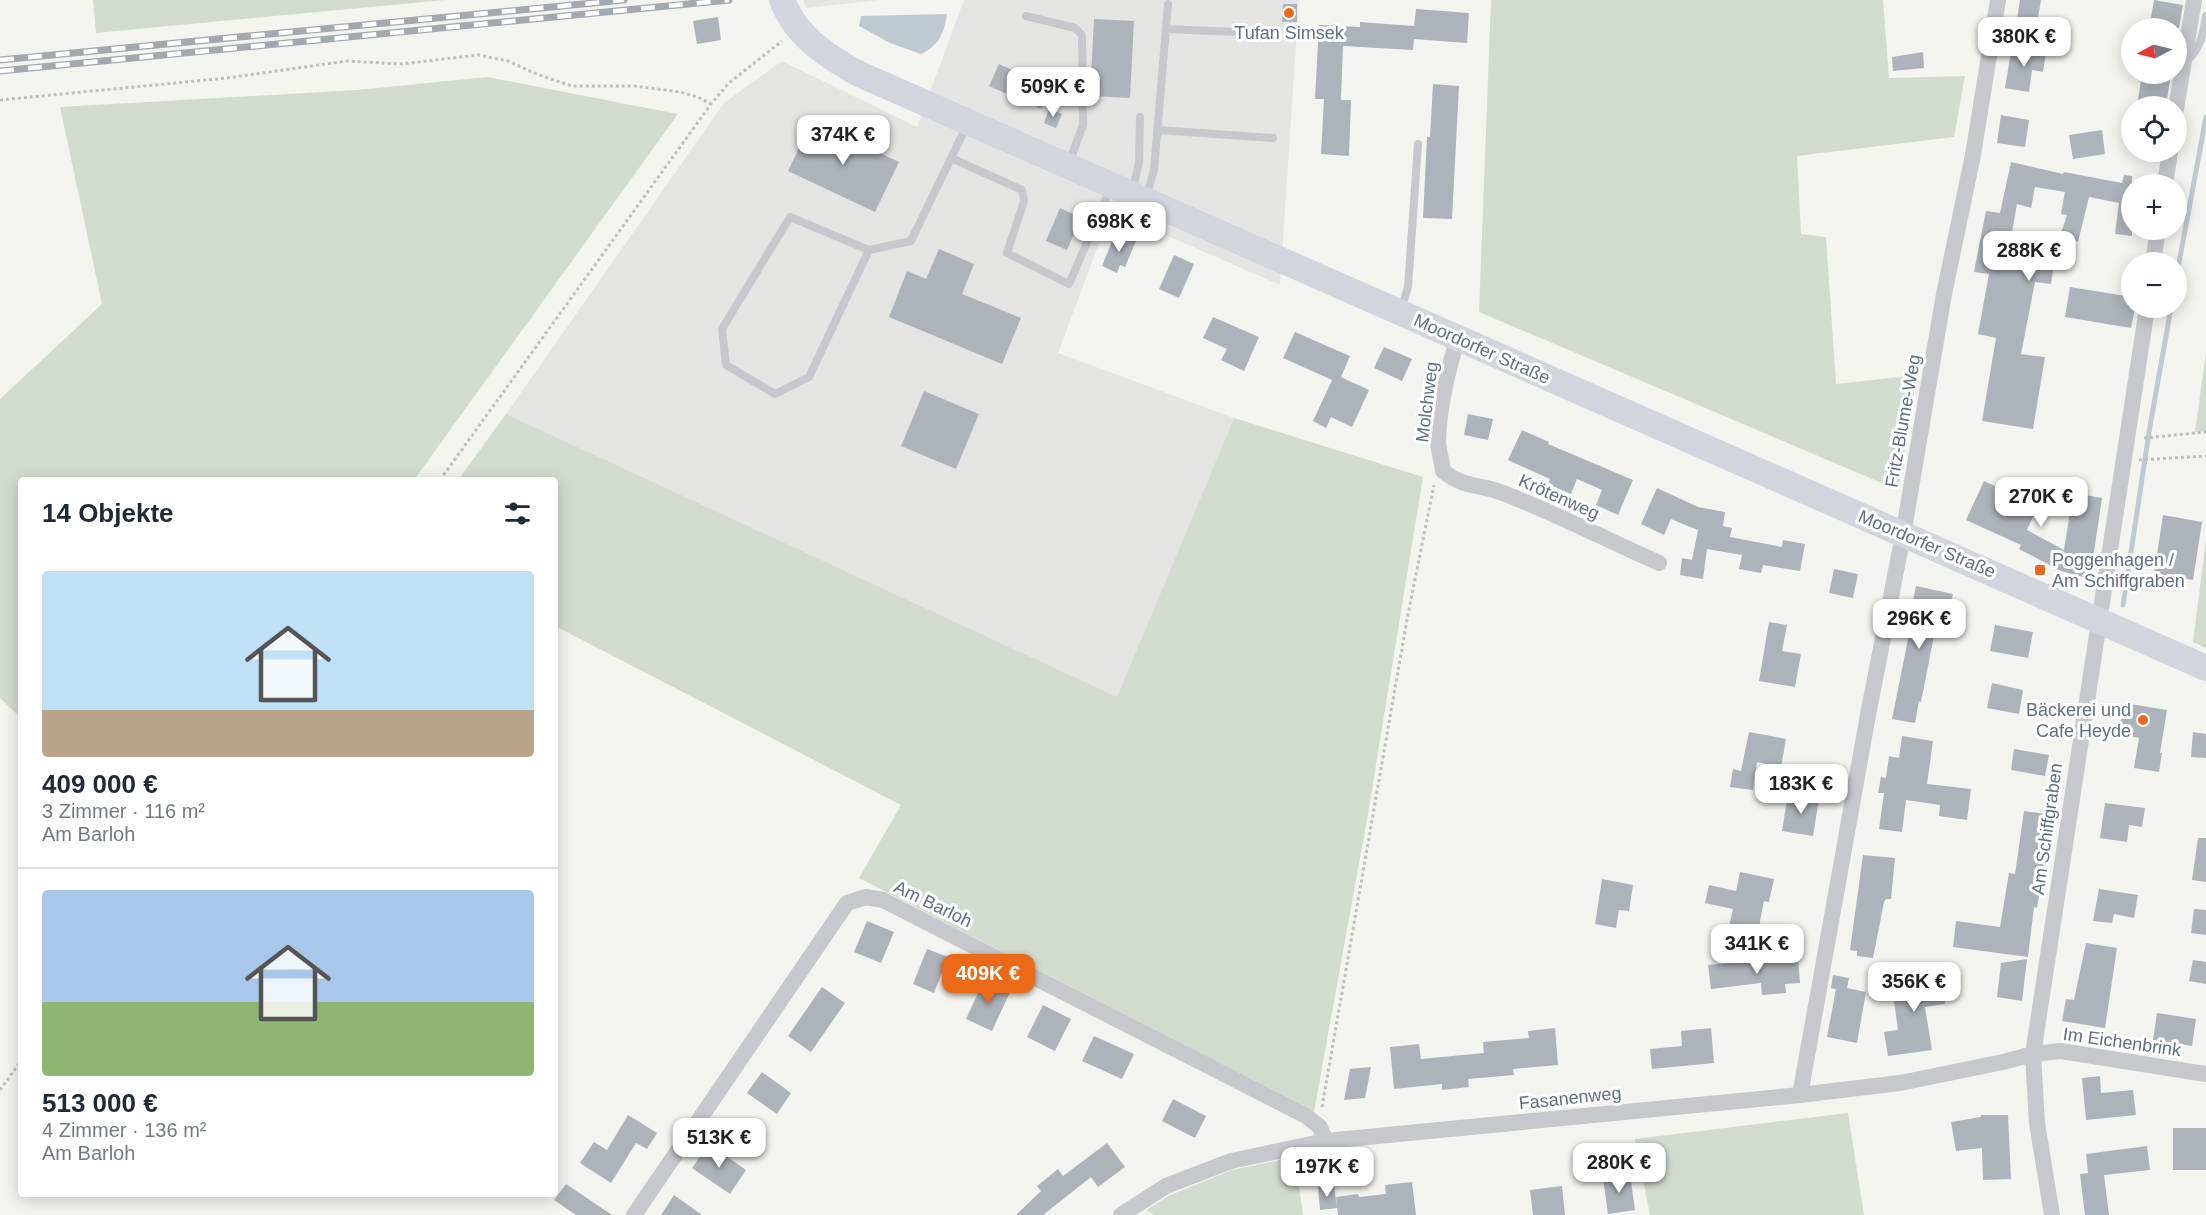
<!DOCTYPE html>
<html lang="de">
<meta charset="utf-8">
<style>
body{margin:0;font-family:Arial,sans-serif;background:#f2f2f3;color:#1f2937;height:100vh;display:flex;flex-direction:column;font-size:22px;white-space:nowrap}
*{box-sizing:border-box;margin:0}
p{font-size:20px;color:#747a83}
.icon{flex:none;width:33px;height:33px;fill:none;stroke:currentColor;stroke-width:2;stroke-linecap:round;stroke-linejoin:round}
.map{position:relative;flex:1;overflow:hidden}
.sheet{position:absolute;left:18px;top:477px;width:540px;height:720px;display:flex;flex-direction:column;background:#fff;border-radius:6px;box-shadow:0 3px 15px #0003}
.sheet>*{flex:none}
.needle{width:39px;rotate:263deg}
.controls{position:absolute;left:2121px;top:18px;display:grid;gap:12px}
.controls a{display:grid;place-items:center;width:66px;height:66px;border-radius:50%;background:#fff;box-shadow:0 3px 15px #0003;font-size:30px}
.price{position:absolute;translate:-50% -51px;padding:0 14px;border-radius:12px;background:#fff;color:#222;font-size:20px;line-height:39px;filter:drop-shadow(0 2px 3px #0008)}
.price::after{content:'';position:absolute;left:50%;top:36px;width:18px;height:14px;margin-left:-9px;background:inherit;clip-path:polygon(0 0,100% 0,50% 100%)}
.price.selected{background:#ec6917;color:#fff}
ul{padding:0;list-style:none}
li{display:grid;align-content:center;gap:12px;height:318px;padding:0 24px}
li+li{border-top:2px solid #e0e1e3}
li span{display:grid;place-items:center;height:186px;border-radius:6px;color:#555}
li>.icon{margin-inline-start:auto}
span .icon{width:108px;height:108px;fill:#fffc;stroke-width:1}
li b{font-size:26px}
h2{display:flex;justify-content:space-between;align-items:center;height:72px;padding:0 24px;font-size:26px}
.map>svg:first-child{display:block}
</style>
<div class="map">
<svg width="2206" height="1215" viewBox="0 0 2206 1215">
<rect width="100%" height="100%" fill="#f3f4ef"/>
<!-- built -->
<path fill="#e4e4e3" d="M803 0H879L806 8Z
M964 0H1299L1280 285 1111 211 1058 353 1234 418 1117 698 506 414 724 103 782 61 917 127Z"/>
<!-- green -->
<path fill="#d3dbd0" d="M93 0H445L96 33Z
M1491 0H1883L1889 78 1965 76 1954 137 1797 156 1801 234 1826 237 1836 384 1917 375 1898 490 1479 312Z
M487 77 678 114 414 480H21V718L0 698V399L102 304 60 107 357 90Z
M2206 352V431L2195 432Z
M506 414 1117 697 1234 418 1423 477 1368 814 1314 1112 859 878 901 805 555 626V480H458Z
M2206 539V648L2193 642Z
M1848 1113 1864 1215H1650L1635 1139Z
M1295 1157 1303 1215H1153L1147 1210 1168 1196 1232 1170Z"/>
<!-- water -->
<path fill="#c1c9d0" d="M947 14C944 34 939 45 921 54L890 43 859 26 861 16Z"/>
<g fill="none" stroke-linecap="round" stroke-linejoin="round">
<!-- stream -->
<path stroke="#c1c9d0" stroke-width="5" d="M2176 279 2206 117
M2123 605 2150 426 2171 308"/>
</g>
<!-- building -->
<path fill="#aeb3ba" d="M2020 0H2041L2037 23 2017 19Z
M2154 0 2183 5 2179 28H2149Z
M1283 4H1297V22H1282Z
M1416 9 1469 13 1467 43 1414 39 1413 50 1343 46 1341 100H1351L1349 156 1321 154 1324 99H1315L1319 25 1360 27V22L1414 26Z
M718 17 721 40 697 44 693 21Z
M1094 19 1134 21 1130 98 1090 96Z
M2012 46 2046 52 2043 72 2032 70 2029 92 2005 88Z
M1923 52 1924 68 1893 71 1892 57Z
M999 64 1051 88 1041 109 989 86Z
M2142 74H2171L2166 106H2137Z
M1433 84 1459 86 1452 219 1423 218 1427 137H1430Z
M1049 109 1062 114 1056 128 1044 123Z
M2001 115 2029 120 2025 147 1997 143Z
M812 121 899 162 875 212 788 171Z
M2102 130 2105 154 2073 159 2069 135Z
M2011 162 2063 174 2064 172 2122 183 2124 175 2132 176V236L2115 234 2119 203 2089 197 2078 242 2060 236 2067 215 2061 214 2065 192 2035 187 2031 208 2017 204 2009 249 2055 256 2051 284 2035 282 2021 354 2045 357 2033 429 1982 421 1996 338 1978 334 1989 274 1974 272 1986 211 2000 213Z
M1060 208 1081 218 1067 250 1046 241Z
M1116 232 1136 241 1125 267 1120 265 1117 273 1102 266Z
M939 249 974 264 962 294 1021 318 1002 364 889 317 907 271 926 279Z
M1174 255 1194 264 1179 298 1159 289Z
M2070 287 2132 297V308H2135L2131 328 2065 317Z
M1213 317 1259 337 1244 371 1221 360 1227 349 1203 338Z
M1295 332 1350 356 1341 377 1369 390 1352 427 1331 417 1326 428 1313 421 1332 380 1283 358Z
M1384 347 1412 359 1402 381 1374 368Z
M924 391 979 414 956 469 901 446Z
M1468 414 1493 419 1488 440 1464 435Z
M1522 430 1549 442 1548 444 1633 480 1618 515 1596 505 1602 490 1577 479 1571 494 1548 484 1550 479 1508 460Z
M1984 481 2038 506 2027 530 2064 550 2073 493 2102 498 2090 579 2061 571 2019 549 2021 545 1966 520Z
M1657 488 1698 507 1725 512 1723 526 1732 528 1730 537 1782 547 1783 540 1805 544 1800 571 1763 565 1761 573 1739 569 1742 555 1707 549 1703 579 1680 575 1682 558 1692 560 1698 530 1671 519 1664 535 1641 524Z
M2163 515 2202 522 2193 580 2154 574Z
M1834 569 1858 574 1853 598 1829 593Z
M1916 586 1953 594 1948 617 1938 615 1921 702 1919 701 1915 723 1892 719 1910 629 1907 628Z
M1769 622 1787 625 1782 651 1801 654 1795 687 1759 681Z
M1995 625 2033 632 2028 658 1990 651Z
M1992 683 2023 690 2019 714 1987 708Z
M2124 703 2167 710 2160 753H2162L2159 772 2134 768 2139 738 2118 734Z
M1749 732 1786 739 1781 767 1757 762 1753 790 1730 787 1733 769 1741 771Z
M2193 732 2206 734V758L2191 757Z
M1902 736 1933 741 1927 784 1971 789 1967 820 1939 816 1940 805 1906 800 1902 832 1879 829 1884 793H1878L1881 777 1886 778 1889 756 1899 758Z
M2014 749 2049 755 2045 776 2011 770Z
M1788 794 1819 799 1813 836 1782 831Z
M2105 803 2145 808 2142 827 2129 825 2127 842 2100 838Z
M2024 811 2053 815 2037 908 2034 907 2028 957 1953 947 1956 921 2000 927 2009 873 2015 874Z
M2198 838H2206V882L2192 880Z
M1863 855 1895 858 1891 899H1886L1884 902 1873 958 1857 956V951L1850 950Z
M1740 872 1774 879 1769 902 1764 901 1758 932 1729 926 1733 909 1705 903 1709 885 1736 891Z
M1602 879 1633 885 1629 911 1619 910 1616 928 1595 924Z
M2099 889 2138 895 2134 918 2114 914 2112 923 2093 921Z
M2194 909 2206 910V935L2191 933Z
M867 921 894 932 881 963 854 952Z
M2086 943 2117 948 2105 1028 2062 1021 2066 999 2074 1000Z
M927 949 948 957 934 993 913 984Z
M1798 957 1800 983 1785 984 1786 993 1762 995 1761 983 1711 989 1708 965Z
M2027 959 2022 1001 1997 997 2001 963Z
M2193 960 2206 962V984L2189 981Z
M1941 972 1945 1004 1925 1007 1932 1050 1888 1056 1884 1032 1898 1030 1891 979Z
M1833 975 1849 978 1847 988 1866 992 1857 1043 1827 1037 1836 989 1831 988Z
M985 978 1011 990 992 1031 966 1019Z
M822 987 845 1003 811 1052 788 1036Z
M1043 1005 1071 1019 1055 1051 1027 1037Z
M2157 1013 2196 1019 2192 1046 2153 1040Z
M1555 1028 1558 1065 1513 1069 1514 1075 1468 1079 1469 1087 1442 1090V1084L1394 1089 1390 1047 1419 1044 1421 1059 1484 1053 1483 1042 1529 1038 1528 1031Z
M1711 1028 1714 1063 1652 1069 1650 1049 1682 1046 1681 1031Z
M1094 1036 1134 1054 1122 1079 1082 1061Z
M1371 1067 1365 1098 1344 1100 1350 1069Z
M762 1072 791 1093 777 1114 747 1093Z
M2100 1076 2101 1093 2133 1090 2136 1115 2086 1120 2082 1078Z
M1173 1099 1206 1116 1195 1138 1162 1121Z
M628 1115 657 1133 647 1149 636 1143 611 1183 580 1163 594 1142 607 1150Z
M1981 1115H2008L2011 1179 1983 1180 1982 1148 1956 1151 1951 1122 1981 1117Z
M2173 1128H2206V1170H2173Z
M1107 1143 1125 1167 1098 1187 1091 1177 1043 1215H1016L1041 1191 1037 1186 1058 1169 1063 1176Z
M709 1144 746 1170 730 1194 692 1168Z
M2147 1146 2150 1170 2104 1175 2109 1215H2085L2080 1174 2088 1173 2086 1154Z
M1630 1174 1635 1210 1608 1214 1603 1178Z
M1412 1182 1416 1215H1338L1336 1197 1358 1194 1359 1197 1386 1194 1385 1185Z
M566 1184 572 1188 612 1215H576L554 1200Z
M1334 1185 1337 1208 1320 1210 1318 1187Z
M1562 1186 1565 1215H1533L1530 1190Z
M674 1195 702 1215H661Z"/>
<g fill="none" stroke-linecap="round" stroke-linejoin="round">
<!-- path -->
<path stroke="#bdbec0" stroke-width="3" stroke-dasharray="3 3" stroke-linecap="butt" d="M0 100 227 78 347 61 402 64 478 55 508 61 539 75 572 86H634L680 92 698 97 711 104
M2144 438 2206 432
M2139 460 2206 456
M440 480 711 104 729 83 782 41
M0 1090 21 1061
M1322 1107 1408 614 1434 485"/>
<!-- service -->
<path stroke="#c6c8cc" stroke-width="8" d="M1026 16 1075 28 1082 35 1083 125 1069 163
M1166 29 1258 33
M2187 61C2201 48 2203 34 2206 16
M1158 130 1273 138
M951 158 1022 190 1024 201 1007 253 1069 284 1111 187
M1132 192 1139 163 1140 117
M1146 198 1154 170 1168 4
M869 250 809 377 775 394 726 365 722 329 790 217 869 250 911 241 967 125
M1401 310 1408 287 1418 144"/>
<!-- minor -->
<path stroke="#c6c8cc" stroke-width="16" d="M2176 109 2194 0
M2165 184 2170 152
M2153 262 2158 230
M1458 339C1448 367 1438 413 1438 443 1439 452 1442 462 1443 471 1463 488 1480 484 1503 493 1555 513 1607 540 1659 563
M1800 1095 1868 715 1903 535 1944 294 1973 155 1998 0
M634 1215 847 903 866 897 883 900 1306 1116 1319 1126 1326 1141
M1121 1215 1166 1186 1231 1161 1326 1141 1800 1095 1900 1083 2003 1062 2033 1054 2061 1051 2206 1074
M2052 1215 2037 1123 2033 1054 2147 308"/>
<!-- primary -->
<path stroke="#d2d6dc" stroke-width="26" d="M782 0C796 36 824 54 857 73L2206 668"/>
<defs>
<path id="rail" d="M0 60 624 0
M0 71 729 0"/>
</defs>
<!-- rail casing -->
<use href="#rail" stroke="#a3a8ae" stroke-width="7"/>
<!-- rail -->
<use href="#rail" stroke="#fff" stroke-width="4.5" stroke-dasharray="14" stroke-linecap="butt"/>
</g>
<!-- markers -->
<g fill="#ec6917" stroke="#fff" stroke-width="2">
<circle cx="1289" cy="13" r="6"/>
<rect x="2034" y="564" width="12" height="12" rx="3"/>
<circle cx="2143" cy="720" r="6"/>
</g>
<g text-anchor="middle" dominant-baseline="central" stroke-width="6" stroke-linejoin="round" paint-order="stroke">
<!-- poi labels -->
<g font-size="18" fill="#616f82" stroke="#fff">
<text x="1289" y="33">Tufan Simsek</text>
<text x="2052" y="560" text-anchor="start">Poggenhagen /<tspan x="2052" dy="21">Am Schiffgraben</tspan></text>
<text x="2131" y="710" text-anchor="end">Bäckerei und<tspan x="2131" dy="21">Cafe Heyde</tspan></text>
</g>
<!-- street labels -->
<g font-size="18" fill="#616f82" stroke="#fff">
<text transform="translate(1482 349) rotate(24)">Moordorfer Straße</text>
<text transform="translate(1427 402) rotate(-83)">Molchweg</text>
<text transform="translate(1903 421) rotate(-80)">Fritz-Blume-Weg</text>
<text transform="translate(1559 497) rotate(24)">Krötenweg</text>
<text transform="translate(1927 544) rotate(23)">Moordorfer Straße</text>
<text transform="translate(2047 829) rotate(-82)">Am Schiffgraben</text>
<text transform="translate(933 904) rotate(26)">Am Barloh</text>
<text transform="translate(2122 1042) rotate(8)">Im Eichenbrink</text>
<text transform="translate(1570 1098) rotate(-6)">Fasanenweg</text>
</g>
</g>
</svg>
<div class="controls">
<a><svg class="needle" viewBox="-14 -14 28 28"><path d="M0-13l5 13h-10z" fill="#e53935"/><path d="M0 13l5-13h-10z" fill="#747a83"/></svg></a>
<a><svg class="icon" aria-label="locate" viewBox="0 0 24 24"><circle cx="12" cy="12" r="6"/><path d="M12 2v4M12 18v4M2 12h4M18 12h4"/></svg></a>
<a>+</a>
<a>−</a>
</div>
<b class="price" style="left:2024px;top:68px">380K €</b>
<b class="price" style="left:1053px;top:118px">509K €</b>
<b class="price" style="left:843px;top:166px">374K €</b>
<b class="price" style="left:1119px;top:253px">698K €</b>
<b class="price" style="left:2029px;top:282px">288K €</b>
<b class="price" style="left:2041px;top:528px">270K €</b>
<b class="price" style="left:1919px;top:650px">296K €</b>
<b class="price" style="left:1801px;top:815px">183K €</b>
<b class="price" style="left:1757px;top:975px">341K €</b>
<b class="price selected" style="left:988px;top:1005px">409K €</b>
<b class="price" style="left:1914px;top:1013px">356K €</b>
<b class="price" style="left:719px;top:1169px">513K €</b>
<b class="price" style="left:1619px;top:1194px">280K €</b>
<b class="price" style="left:1327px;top:1198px">197K €</b>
<section class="sheet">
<h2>14 Objekte<svg class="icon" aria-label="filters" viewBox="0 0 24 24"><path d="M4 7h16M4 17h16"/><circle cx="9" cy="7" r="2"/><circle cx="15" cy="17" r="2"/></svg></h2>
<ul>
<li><span style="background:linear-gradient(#bfe0f5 75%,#b9a48a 0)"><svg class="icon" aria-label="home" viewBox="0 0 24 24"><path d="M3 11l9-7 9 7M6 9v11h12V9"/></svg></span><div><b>409 000 €</b><p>3 Zimmer · 116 m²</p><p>Am Barloh</p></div></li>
<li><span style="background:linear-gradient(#a9c7e8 60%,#8fb573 0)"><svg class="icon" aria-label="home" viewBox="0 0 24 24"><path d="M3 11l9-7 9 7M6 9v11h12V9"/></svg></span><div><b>513 000 €</b><p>4 Zimmer · 136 m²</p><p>Am Barloh</p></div></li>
</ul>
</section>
</div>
